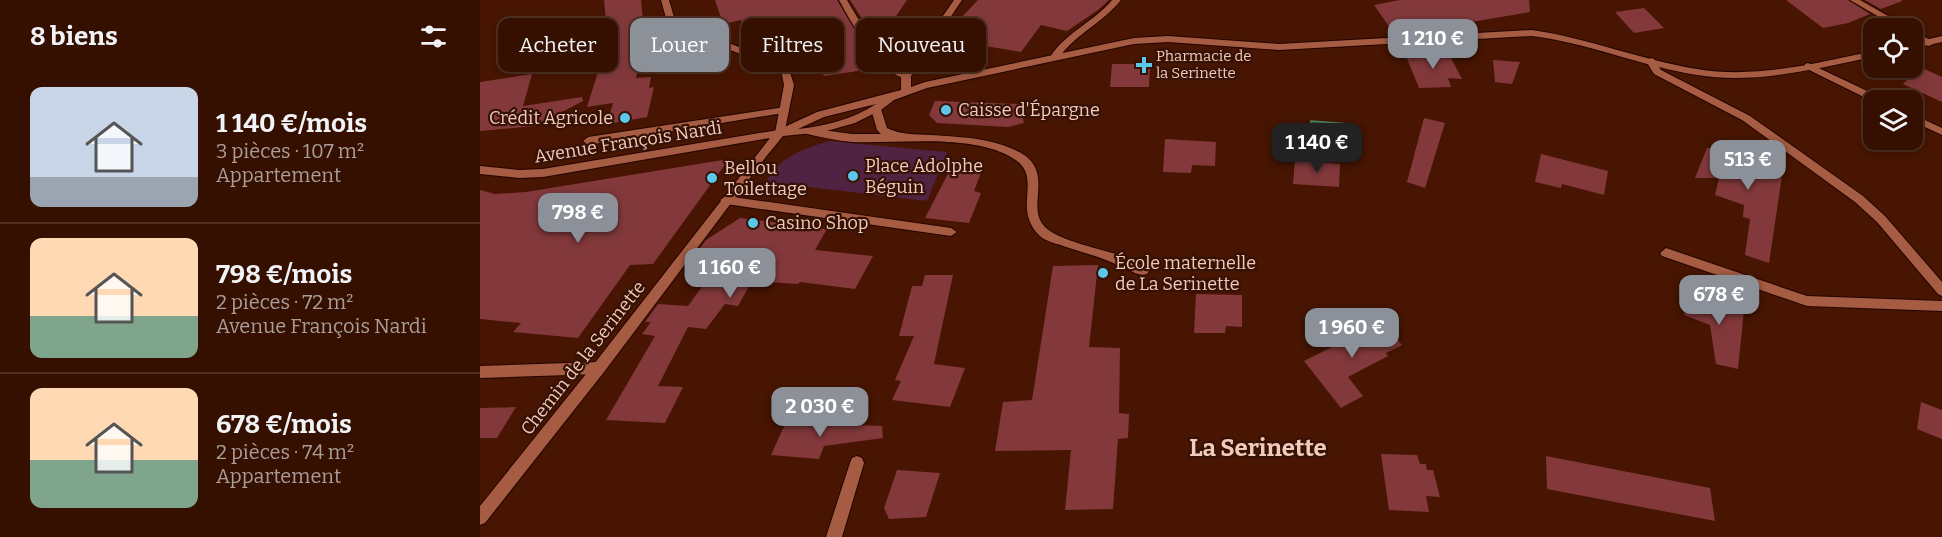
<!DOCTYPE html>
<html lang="fr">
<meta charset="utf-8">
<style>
body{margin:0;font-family:Bitter,serif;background:#3d190b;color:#f1f3f6;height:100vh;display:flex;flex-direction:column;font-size:22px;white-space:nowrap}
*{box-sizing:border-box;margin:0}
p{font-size:20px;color:#aa9d99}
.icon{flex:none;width:33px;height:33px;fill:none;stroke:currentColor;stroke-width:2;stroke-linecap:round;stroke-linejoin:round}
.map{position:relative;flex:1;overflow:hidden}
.sheet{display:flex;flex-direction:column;background:#351001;width:480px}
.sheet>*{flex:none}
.hud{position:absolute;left:18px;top:18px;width:570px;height:54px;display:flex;gap:12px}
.controls{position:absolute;left:1383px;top:18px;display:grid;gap:12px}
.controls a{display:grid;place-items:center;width:60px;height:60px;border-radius:12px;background:#351001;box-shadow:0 3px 9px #0003,0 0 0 2px #4f3023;font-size:30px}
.price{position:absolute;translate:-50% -51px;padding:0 14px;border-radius:12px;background:#8c9099;color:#fff;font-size:20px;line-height:39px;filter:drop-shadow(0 2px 3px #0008)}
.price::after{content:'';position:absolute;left:50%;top:36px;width:18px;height:14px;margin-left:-9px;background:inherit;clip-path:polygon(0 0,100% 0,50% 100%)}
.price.current{background:#222;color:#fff}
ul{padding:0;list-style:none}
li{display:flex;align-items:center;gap:18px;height:150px;padding:0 30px}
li+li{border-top:2px solid #4f3023}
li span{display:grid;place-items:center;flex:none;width:168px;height:120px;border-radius:12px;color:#555}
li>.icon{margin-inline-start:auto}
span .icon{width:72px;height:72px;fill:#fffc;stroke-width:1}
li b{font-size:26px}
h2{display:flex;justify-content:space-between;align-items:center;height:72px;padding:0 30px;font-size:26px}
.pill{padding:0 21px;border-radius:12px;background:#351001;box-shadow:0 3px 9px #0003,0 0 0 2px #4f3023;font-size:21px;line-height:54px}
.pill.current{background:#8c9099;color:#fff}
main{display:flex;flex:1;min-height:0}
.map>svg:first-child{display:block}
</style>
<main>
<section class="sheet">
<h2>8 biens<svg class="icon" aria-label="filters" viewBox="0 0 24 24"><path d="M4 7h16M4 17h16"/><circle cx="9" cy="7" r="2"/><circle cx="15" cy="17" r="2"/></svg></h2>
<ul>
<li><span style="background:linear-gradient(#c9d6e8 75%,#9aa5b1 0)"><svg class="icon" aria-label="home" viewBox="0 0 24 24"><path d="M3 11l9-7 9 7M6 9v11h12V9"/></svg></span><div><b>1 140 €/mois</b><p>3 pièces · 107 m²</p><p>Appartement</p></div></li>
<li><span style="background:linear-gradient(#ffd9b3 65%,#7fa58c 0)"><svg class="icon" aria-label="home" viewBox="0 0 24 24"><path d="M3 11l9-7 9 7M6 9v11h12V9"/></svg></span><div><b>798 €/mois</b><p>2 pièces · 72 m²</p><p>Avenue François Nardi</p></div></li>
<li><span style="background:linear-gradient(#ffd9b3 60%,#7fa58c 0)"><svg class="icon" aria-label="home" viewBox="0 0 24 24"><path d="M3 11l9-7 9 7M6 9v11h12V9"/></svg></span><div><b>678 €/mois</b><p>2 pièces · 74 m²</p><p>Appartement</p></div></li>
</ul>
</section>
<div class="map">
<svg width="1462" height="537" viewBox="0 0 1462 537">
<rect width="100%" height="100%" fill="#471501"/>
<!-- green -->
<path fill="#4f2341" d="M349 141 467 152 447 201 286 182C299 157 323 149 349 141Z"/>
<!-- water -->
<path fill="#176545" stroke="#598368" stroke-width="1.5" d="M831 121 870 124 871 136 830 134Z"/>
<!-- building -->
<path fill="#83393b" d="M124 0H161L165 39 156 78 171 77 169 88 174 87 167 117 127 124 133 103 107 107 123 56 127 31Z
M235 0H357L385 47 379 49 378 71 344 76 315 21 277 31 276 26 264 29 261 20 243 24Z
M370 0H427L412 22 437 26 397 42Z
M498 0H629L618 10 587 31 561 25 541 52 488 43 483 50 454 46Z
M920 0H1049L1050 12 915 35 894 5Z
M1306 0H1368L1390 14 1368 23 1343 28Z
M1385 0H1422V1L1401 9Z
M1164 8 1184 28 1154 33 1135 12Z
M927 52 970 56 982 79 968 78 971 87 939 88 926 56H930Z
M1013 60 1040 62 1032 84 1015 82Z
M632 64H670L669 87H630Z
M1440 67 1462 77V102L1423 84Z
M52 74 43 106 102 97 103 101 55 126 0 131V82Z
M455 101 539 104 544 123 528 127 457 123 449 115Z
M944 118 965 123 945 188 927 182Z
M685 139 736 142 735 166 712 165 711 173 683 172Z
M1227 148 1280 150 1288 163 1304 162 1289 263 1265 255 1270 219 1263 217 1264 205 1235 195 1239 178H1215Z
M1061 154 1128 171 1124 195 1082 184 1081 188 1055 182Z
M249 159 173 264 150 265 98 338 33 332 41 323 0 319V190L15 194 46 192Z
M815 160 860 164 859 187 813 184Z
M472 166 502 170 494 191 501 193 489 223 445 218Z
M260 218 347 229 335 250 393 256 375 289 320 282 318 284 272 281 258 306 245 304 226 329 208 327 178 386 203 387 185 423 126 420 175 336 162 334 171 322H165L178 304 208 306 239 263 211 260 226 240Z
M618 265 609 347 640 348 639 413 649 414 648 438 638 439 633 509 585 510 591 450 515 451 523 402 552 400 573 266Z
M445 275H473L454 364 485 368 470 407 412 400 421 381 415 380 434 336H419L432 286H442Z
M1209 290 1264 310 1258 369 1236 364 1230 325 1204 315Z
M716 294 762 295V327L746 326 745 333H714Z
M897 316 922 345 906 353 908 356 868 377 883 396 861 408 824 361 878 334 873 328Z
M1441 402 1462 410V439L1437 429Z
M36 407 17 438H0V408Z
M306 422 402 426 403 438 344 446 339 459 291 455Z
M901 454 937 455 940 464H946L947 470H953L960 497 946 496 949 512 909 510Z
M1066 456 1230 488 1235 521 1067 489Z
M417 470 460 473 446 517 409 519 404 508Z"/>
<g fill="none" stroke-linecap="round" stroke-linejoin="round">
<defs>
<path id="service" d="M305 107 309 108V112L108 145 103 141 108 137Z
M1186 248 1327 296 1462 301V311L1327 306 1182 256 1180 253Z"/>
<path id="minor" d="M181 0H189L194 17 200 24 308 66 314 85 304 135 300 136 295 133 304 85 301 70 194 28 186 18Z
M359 0H367C384 29 400 56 429 74V78C403 81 370 20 359 0Z
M632 0H641C623 23 595 34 578 59H572L570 57C586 32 614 22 632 0Z
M1370 0H1380L1429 28H1418Z
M1432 30 1452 41 1454 43 1449 46 1432 37Z
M1171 58 1174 59 1181 70 1270 116 1383 196 1405 216 1462 282V296L1458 294 1397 222 1375 202 1262 120 1174 74 1166 61Z
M1328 63 1402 98 1403 100 1394 102 1325 68V64Z
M396 106 401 109 407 128C421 135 435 134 451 135 481 137 514 138 541 153 575 173 545 207 565 227 579 241 622 249 642 256 651 260 659 264 667 268L669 271 667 274C659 277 650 270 642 267 624 258 605 253 586 247 579 244 571 243 564 239 558 235 553 229 550 222 540 200 559 174 534 159 494 133 418 144 372 142 357 141 342 137 327 134L322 131 327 128 372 134H401L397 130 391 109Z
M1432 114 1462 128V135L1432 121Z
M246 196 471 228 477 232 471 236 246 204 240 200Z
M119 362 124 364 126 368 124 372 119 374 0 378V366Z
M377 456 382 458 384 463 362 537H346L370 463 372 458Z"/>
<path id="tertiary" d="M474 0H482L431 76V87L445 82 654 38 688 36 799 44 1052 30C1108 38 1161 60 1217 69 1276 79 1336 63 1394 51V57C1336 68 1276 85 1217 75 1161 66 1108 43 1052 36L799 50 688 42 654 44 447 88 414 100 401 110 375 123 343 132 303 136 285 158 124 372 5 523 0 525V506L114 364 290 138 63 177 39 178 0 174V166L39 170 63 169 298 130 337 112 421 90V76ZM396 104C373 119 346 126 318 129L344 117Z
M1462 36V42L1432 49V43Z"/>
</defs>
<!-- service casing -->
<use href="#service" stroke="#250400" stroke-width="2"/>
<!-- minor casing -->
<use href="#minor" stroke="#250400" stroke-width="2"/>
<!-- tertiary casing -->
<use href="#tertiary" stroke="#250400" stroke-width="2"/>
<!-- service -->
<use href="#service" fill="#a55c42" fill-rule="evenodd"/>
<!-- minor -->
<use href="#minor" fill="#a55c42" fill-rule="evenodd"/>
<!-- tertiary -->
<use href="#tertiary" fill="#a55c42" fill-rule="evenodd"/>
</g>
<!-- markers -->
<g fill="#5cc7e8" stroke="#351205" stroke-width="2">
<path d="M661 56h6v6h6v6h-6v6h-6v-6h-6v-6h6z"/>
<circle cx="466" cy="110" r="6"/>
<circle cx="145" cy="118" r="6"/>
<circle cx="373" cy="176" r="6"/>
<circle cx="232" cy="178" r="6"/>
<circle cx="273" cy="223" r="6"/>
<circle cx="623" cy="273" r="6"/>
</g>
<g text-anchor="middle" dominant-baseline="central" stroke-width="4.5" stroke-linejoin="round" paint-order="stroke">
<!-- far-poi labels -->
<g font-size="15" fill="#f3c9bb" stroke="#351205" text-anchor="start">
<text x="676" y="56">Pharmacie de<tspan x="676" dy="17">la Serinette</tspan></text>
</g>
<!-- poi labels -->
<g font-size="18" fill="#f3c9bb" stroke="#351205" text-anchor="start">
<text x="478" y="110">Caisse d'Épargne</text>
<text x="133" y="118" text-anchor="end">Crédit Agricole</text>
<text x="385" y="166">Place Adolphe<tspan x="385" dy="21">Béguin</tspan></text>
<text x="244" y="168">Bellou<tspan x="244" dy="21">Toilettage</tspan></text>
<text x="285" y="223">Casino Shop</text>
<text x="635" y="263">École maternelle<tspan x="635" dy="21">de La Serinette</tspan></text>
</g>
<!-- street labels -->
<g font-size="18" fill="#f3c9bb" stroke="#351205">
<text transform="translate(148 142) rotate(-9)">Avenue François Nardi</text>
<text transform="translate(103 358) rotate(-52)">Chemin de la Serinette</text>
</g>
<!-- district labels -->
<g font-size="24" font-weight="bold" fill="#f3c9bb" stroke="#351205">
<text x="778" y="448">La Serinette</text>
</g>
</g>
</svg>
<div class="controls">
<a><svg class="icon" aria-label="locate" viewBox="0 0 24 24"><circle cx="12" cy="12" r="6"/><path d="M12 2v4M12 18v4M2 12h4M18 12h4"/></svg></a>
<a><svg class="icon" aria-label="layers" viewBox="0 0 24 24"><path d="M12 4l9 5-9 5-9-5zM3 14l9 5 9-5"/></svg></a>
</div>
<b class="price" style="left:953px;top:70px">1 210 €</b>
<b class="price current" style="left:837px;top:174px">1 140 €</b>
<b class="price" style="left:1268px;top:191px">513 €</b>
<b class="price" style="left:98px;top:244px">798 €</b>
<b class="price" style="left:250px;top:299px">1 160 €</b>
<b class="price" style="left:1239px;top:326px">678 €</b>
<b class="price" style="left:872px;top:359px">1 960 €</b>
<b class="price" style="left:340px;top:438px">2 030 €</b>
<div class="hud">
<a class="pill">Acheter</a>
<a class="pill current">Louer</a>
<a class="pill">Filtres</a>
<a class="pill">Nouveau</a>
</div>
</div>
</main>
